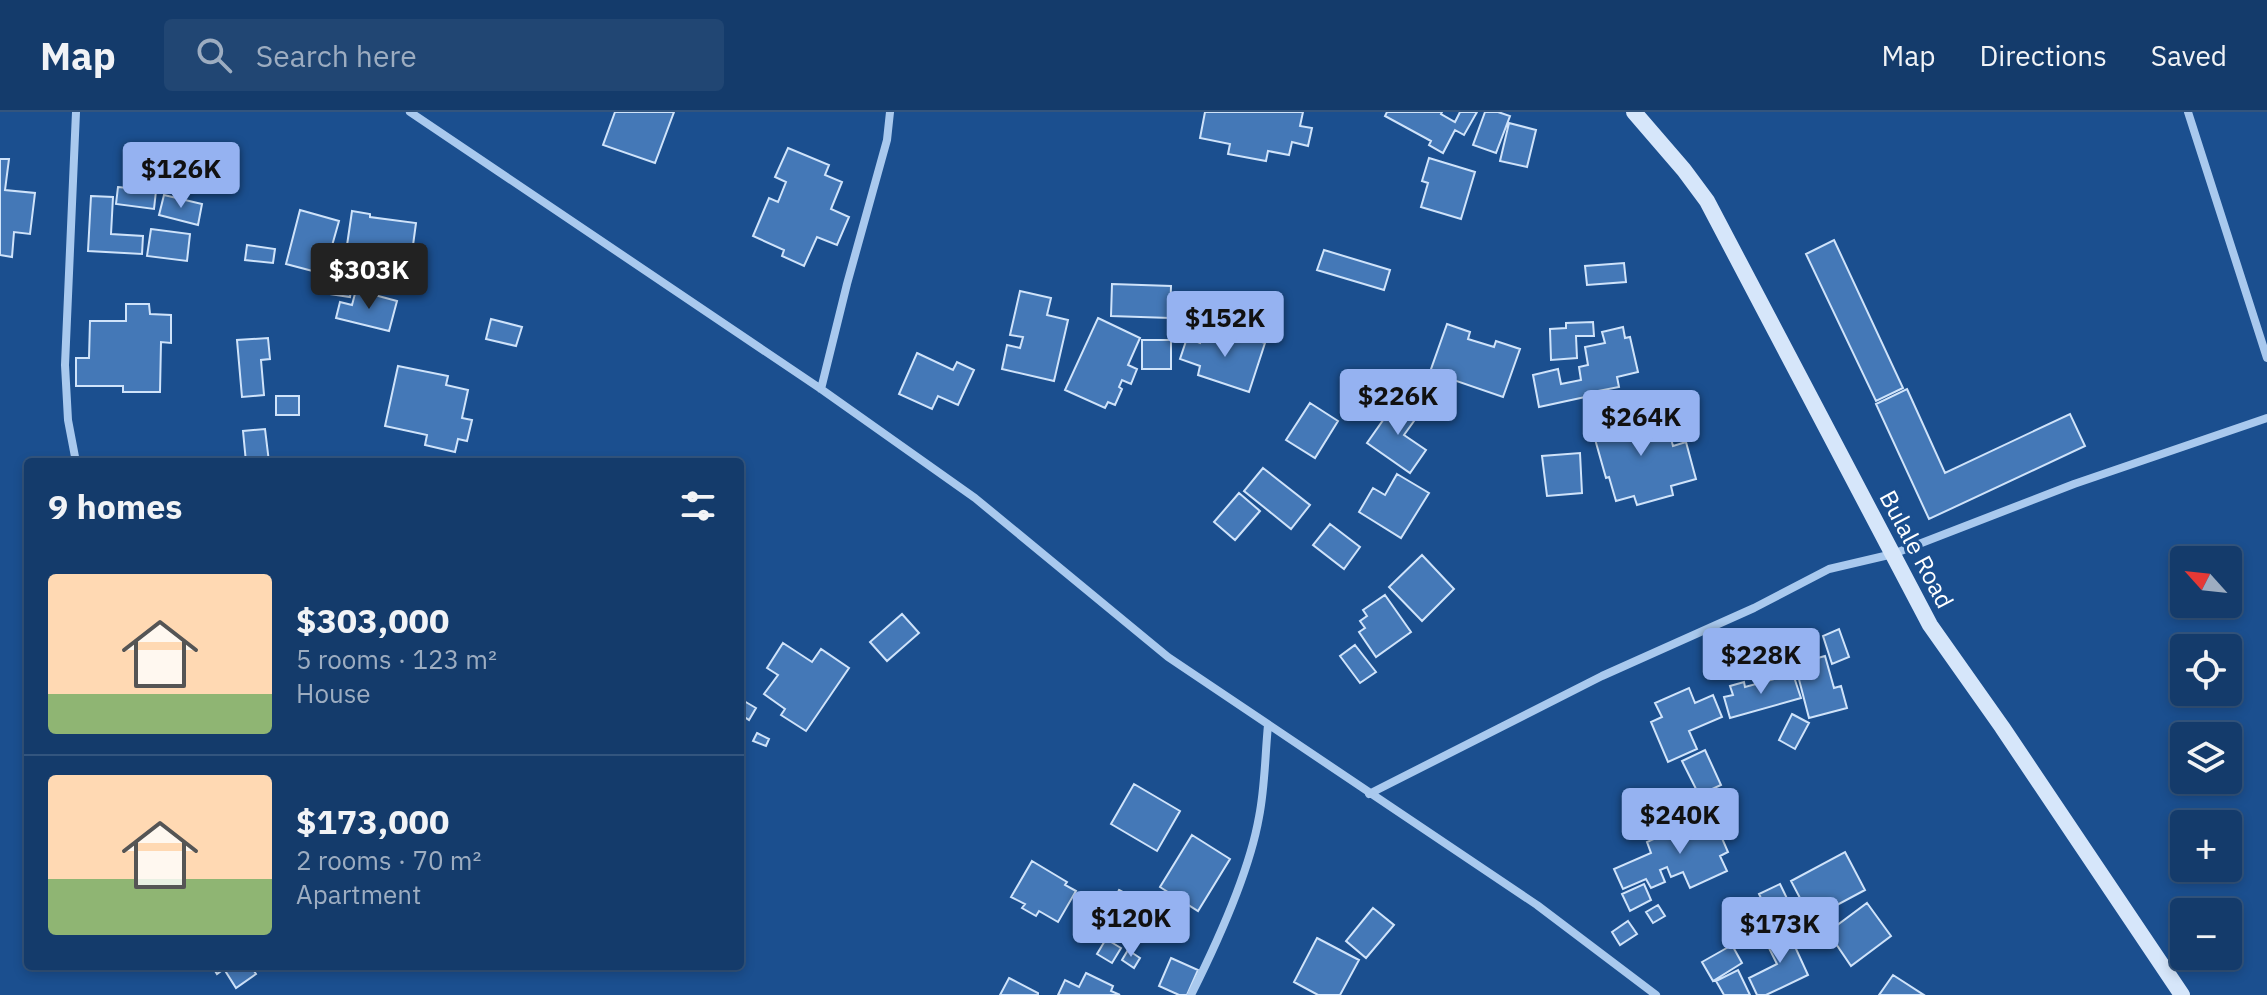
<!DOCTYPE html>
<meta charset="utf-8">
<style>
body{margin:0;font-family:"IBM Plex Sans",sans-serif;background:#214673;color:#f1f3f6;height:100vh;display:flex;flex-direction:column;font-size:30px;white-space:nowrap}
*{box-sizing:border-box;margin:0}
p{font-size:26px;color:#9dadc1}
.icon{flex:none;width:44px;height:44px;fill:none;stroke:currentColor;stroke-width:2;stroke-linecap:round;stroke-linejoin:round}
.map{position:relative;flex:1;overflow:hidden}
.details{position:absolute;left:24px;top:346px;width:720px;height:512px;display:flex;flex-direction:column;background:#143b6b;border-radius:8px;box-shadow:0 4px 12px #0003,0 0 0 2px #33557e}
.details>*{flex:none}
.needle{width:52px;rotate:297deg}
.tools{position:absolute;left:2170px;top:434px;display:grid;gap:16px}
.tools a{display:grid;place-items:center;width:72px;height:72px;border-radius:8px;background:#143b6b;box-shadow:0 4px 12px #0003,0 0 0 2px #33557e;font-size:40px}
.price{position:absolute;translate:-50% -68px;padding:0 18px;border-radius:8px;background:#95b2f1;color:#111;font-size:26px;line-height:52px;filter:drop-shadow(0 2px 4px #0008)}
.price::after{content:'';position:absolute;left:50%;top:48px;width:24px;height:18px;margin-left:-12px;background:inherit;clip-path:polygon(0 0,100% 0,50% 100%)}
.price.selected{background:#222;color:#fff}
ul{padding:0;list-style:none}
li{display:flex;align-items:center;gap:24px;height:200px;padding:0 24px}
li+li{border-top:2px solid #33557e}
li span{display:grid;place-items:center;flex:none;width:224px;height:160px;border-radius:8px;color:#555}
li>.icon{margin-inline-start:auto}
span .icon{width:96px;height:96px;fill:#fffc;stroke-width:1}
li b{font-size:34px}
h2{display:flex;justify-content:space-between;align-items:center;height:96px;padding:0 24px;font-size:34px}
header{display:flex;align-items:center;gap:48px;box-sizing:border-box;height:112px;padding:0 40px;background:#143b6b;border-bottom:2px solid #33557e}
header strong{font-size:38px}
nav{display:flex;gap:44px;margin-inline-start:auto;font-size:28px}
.search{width:560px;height:72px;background:#214673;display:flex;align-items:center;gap:20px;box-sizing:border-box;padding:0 28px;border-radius:8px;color:#9dadc1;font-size:30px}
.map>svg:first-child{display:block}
</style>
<header>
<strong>Map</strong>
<div class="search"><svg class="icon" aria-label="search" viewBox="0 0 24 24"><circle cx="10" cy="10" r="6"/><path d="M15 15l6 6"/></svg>Search here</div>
<nav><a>Map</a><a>Directions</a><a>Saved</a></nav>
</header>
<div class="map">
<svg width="2267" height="883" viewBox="0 0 2267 883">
<rect width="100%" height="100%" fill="#1b4f8f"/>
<!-- building -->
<path fill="#4478b7" stroke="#cfe3fa" stroke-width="2" d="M615 0H674L655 51 603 33Z
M1205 0H1303L1300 14 1312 16 1308 34 1292 30 1289 43 1268 39 1266 49 1228 42 1230 32 1200 26Z
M1387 0H1442L1441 2 1455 10 1460 0H1477L1464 23 1455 18 1443 41 1429 33 1431 29 1385 4Z
M1485 0H1498L1510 4 1496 41 1473 33Z
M1509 11 1536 18 1527 55 1500 49Z
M788 36 829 53 825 63 842 70 831 97 849 105 837 133 817 125 804 154 782 144 784 138 753 124 769 86 778 90 786 70 775 65Z
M1429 46 1475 60 1461 107 1421 95 1428 71 1422 69Z
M0 47H9L5 78 35 81 30 122 14 120 12 145 0 143Z
M118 75 156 79 154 97 116 92Z
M164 83 202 92 198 113 159 103Z
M91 84 113 85 111 122 143 124 142 142 88 139Z
M300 98 339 109 324 162 286 152Z
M352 99 370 102V105L416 111 411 148 346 140Z
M151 117 190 122 187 149 147 144Z
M1834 128 1903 276 1876 289 1806 142Z
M247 133 275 137 273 151 245 148Z
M1324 138 1390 158 1384 178 1317 158Z
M334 144 356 147 350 185 329 182Z
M1624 151 1626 170 1587 173 1585 154Z
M1112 172 1171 174 1170 206 1111 204Z
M356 178 397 189 389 219 336 206 340 190 352 193Z
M1020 179 1051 186 1047 203 1068 208 1054 269 1002 257 1007 233 1020 236 1023 225 1010 223Z
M126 192H149L150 202 171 203V231L161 230 160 280H123V274H76V246H89L90 209H126Z
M1098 206 1140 226 1128 253 1137 257 1131 272 1122 268 1119 275 1122 277 1115 293 1108 290 1105 296 1065 278Z
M491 207 522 215 516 234 486 227Z
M1593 210 1594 224H1576L1577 246 1551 248 1550 217 1566 216V211Z
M1447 212 1470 220 1468 227 1494 235 1496 229 1520 237 1503 285 1430 260Z
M1623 215 1625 226 1630 225 1638 260 1617 265 1619 275 1598 279 1599 282 1539 295 1533 263 1558 257 1561 272 1581 268 1579 255 1588 253 1585 235 1605 231 1602 220Z
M1203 219 1229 227 1231 220 1265 231 1249 280 1198 263 1200 254 1180 247 1187 226 1200 231Z
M268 226 270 247 261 248 264 283 242 285 237 228Z
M1142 228H1171V257H1142Z
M917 241 953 258 957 250 974 258 958 293 938 284 932 297 899 282Z
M398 254 448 264 446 273 468 278 462 306 472 308 467 329 458 327 455 340 425 333 427 323 385 314Z
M1907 277 1945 361 2070 302 2085 334 1929 407 1876 292Z
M276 284H299V303H276Z
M1398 287 1419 302 1404 323 1426 338 1410 361 1367 331Z
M1310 291 1338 309 1315 346 1286 328Z
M1649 297 1654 316 1667 312 1673 334 1686 330 1696 367 1671 374 1673 383 1637 393 1634 384 1616 389 1609 365 1606 366 1591 313Z
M265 317 269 350H246L243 319Z
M1580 341 1582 381 1547 384 1542 344Z
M1263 356 1310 393 1291 417 1244 379Z
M1397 362 1429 381 1401 426 1359 400 1373 376 1385 383Z
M1239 381 1260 399 1235 428 1214 410Z
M1330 412 1360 435 1344 457 1313 433Z
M1422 443 1454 477 1422 509 1389 475Z
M1385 483 1411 520 1376 545 1359 520 1365 516 1360 509 1367 504 1363 498Z
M902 502 919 521 887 549 870 530Z
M1839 517 1849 545 1832 552 1823 524Z
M783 531 812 550 821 537 849 556 806 619 781 603 785 597 764 582 778 563 767 556Z
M1355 533 1376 560 1360 571 1340 544Z
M1825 544 1834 576 1841 574 1847 596 1809 606 1795 552Z
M1793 562 1801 586 1730 606 1724 585 1733 583 1730 574 1744 570 1745 575Z
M1689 576 1695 591 1713 583 1722 605 1689 619 1697 637 1668 650 1651 610 1662 605 1655 591Z
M744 589 756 596 749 608 740 602Z
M1792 602 1809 611 1795 637 1779 628Z
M757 621 769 627 766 634 753 629Z
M1705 638 1721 673 1699 683 1682 649Z
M1134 672 1180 699 1157 739 1111 712Z
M1711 701 1728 740 1720 744 1727 759 1690 776 1683 760 1671 765 1667 755 1660 758 1665 770 1651 776 1646 767 1623 777 1614 757 1651 741 1647 730Z
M1192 723 1230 747 1198 799 1160 775Z
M1845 740 1865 778 1811 807 1791 769Z
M1032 749 1067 770 1065 773 1076 779 1058 810 1039 799 1036 804 1022 796 1025 792 1011 785Z
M1644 772 1651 788 1630 799 1622 782Z
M1780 772 1794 801 1773 811 1759 782Z
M1119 778 1157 799 1145 821 1128 811 1121 826 1100 813Z
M1867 791 1891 824 1851 854 1828 820Z
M1658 793 1665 804 1653 811 1646 800Z
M1373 796 1394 813 1366 846 1346 829Z
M1628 809 1637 822 1620 833 1612 820Z
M1786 815 1808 863 1766 883H1757L1749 866 1777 852 1764 826Z
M1317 826 1359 848 1340 883H1318L1294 870Z
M1106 827 1121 836 1112 851 1097 842Z
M1732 833 1742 851 1713 869 1702 850Z
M1128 838 1140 846 1134 856 1122 848Z
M1171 846 1198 858 1187 883H1179L1159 874Z
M212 854H254L252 856 256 862 236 876 224 857 217 862Z
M1738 858 1750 883H1724L1716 869Z
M1086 861 1113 874 1111 879 1120 883H1058L1065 868 1079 875Z
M1893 863 1924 883H1879Z
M1009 866 1038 881V883H1000Z"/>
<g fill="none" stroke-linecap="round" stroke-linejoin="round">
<!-- street -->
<path stroke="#a9c9ee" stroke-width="8" d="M76 0 65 253 68 308 76 350
M410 0 821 277 975 386 1168 545 1537 793 1656 883
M2188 0 2267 246
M821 277 847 172 887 28 890 0
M1369 682 1602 564 1754 496 1829 457 1893 442 2074 372 2267 306
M1191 883C1217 831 1249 762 1259 705 1265 675 1265 644 1268 613"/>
<!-- secondary -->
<path stroke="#d6e6fa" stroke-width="16" d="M1634 0 1684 58 1707 89 1930 513 2002 615 2182 883"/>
</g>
<g text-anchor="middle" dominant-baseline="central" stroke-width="6" stroke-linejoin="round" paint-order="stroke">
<!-- street labels -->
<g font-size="24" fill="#fff" stroke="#1b4f8f">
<text transform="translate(1917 437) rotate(62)">Bulale Road</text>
</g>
</g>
</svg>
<div class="tools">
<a><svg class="needle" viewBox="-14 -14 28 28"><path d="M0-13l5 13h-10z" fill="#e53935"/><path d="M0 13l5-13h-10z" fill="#9dadc1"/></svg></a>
<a><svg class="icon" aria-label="locate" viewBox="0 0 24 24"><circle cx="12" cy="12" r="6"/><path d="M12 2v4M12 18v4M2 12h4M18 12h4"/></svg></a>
<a><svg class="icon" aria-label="layers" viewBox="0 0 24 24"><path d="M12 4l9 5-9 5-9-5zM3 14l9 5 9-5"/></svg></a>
<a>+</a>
<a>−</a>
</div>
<b class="price" style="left:181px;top:98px">$126K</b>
<b class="price selected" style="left:369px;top:199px">$303K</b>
<b class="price" style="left:1225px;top:247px">$152K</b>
<b class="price" style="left:1398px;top:325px">$226K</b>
<b class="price" style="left:1641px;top:346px">$264K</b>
<b class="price" style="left:1761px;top:584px">$228K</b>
<b class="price" style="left:1680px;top:744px">$240K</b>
<b class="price" style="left:1131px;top:847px">$120K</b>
<b class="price" style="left:1780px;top:853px">$173K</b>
<section class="details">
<h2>9 homes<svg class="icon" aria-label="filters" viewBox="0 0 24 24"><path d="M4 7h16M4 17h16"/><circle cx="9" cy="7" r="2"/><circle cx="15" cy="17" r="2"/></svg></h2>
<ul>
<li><span style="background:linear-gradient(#ffd9b3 75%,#8fb573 0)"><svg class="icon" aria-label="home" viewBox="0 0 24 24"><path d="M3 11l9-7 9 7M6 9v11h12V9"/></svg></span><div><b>$303,000</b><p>5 rooms · 123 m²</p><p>House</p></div></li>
<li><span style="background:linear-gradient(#ffd9b3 65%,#8fb573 0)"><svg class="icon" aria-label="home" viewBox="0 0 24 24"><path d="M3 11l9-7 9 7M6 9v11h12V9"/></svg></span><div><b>$173,000</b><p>2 rooms · 70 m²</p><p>Apartment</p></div></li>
</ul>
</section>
</div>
